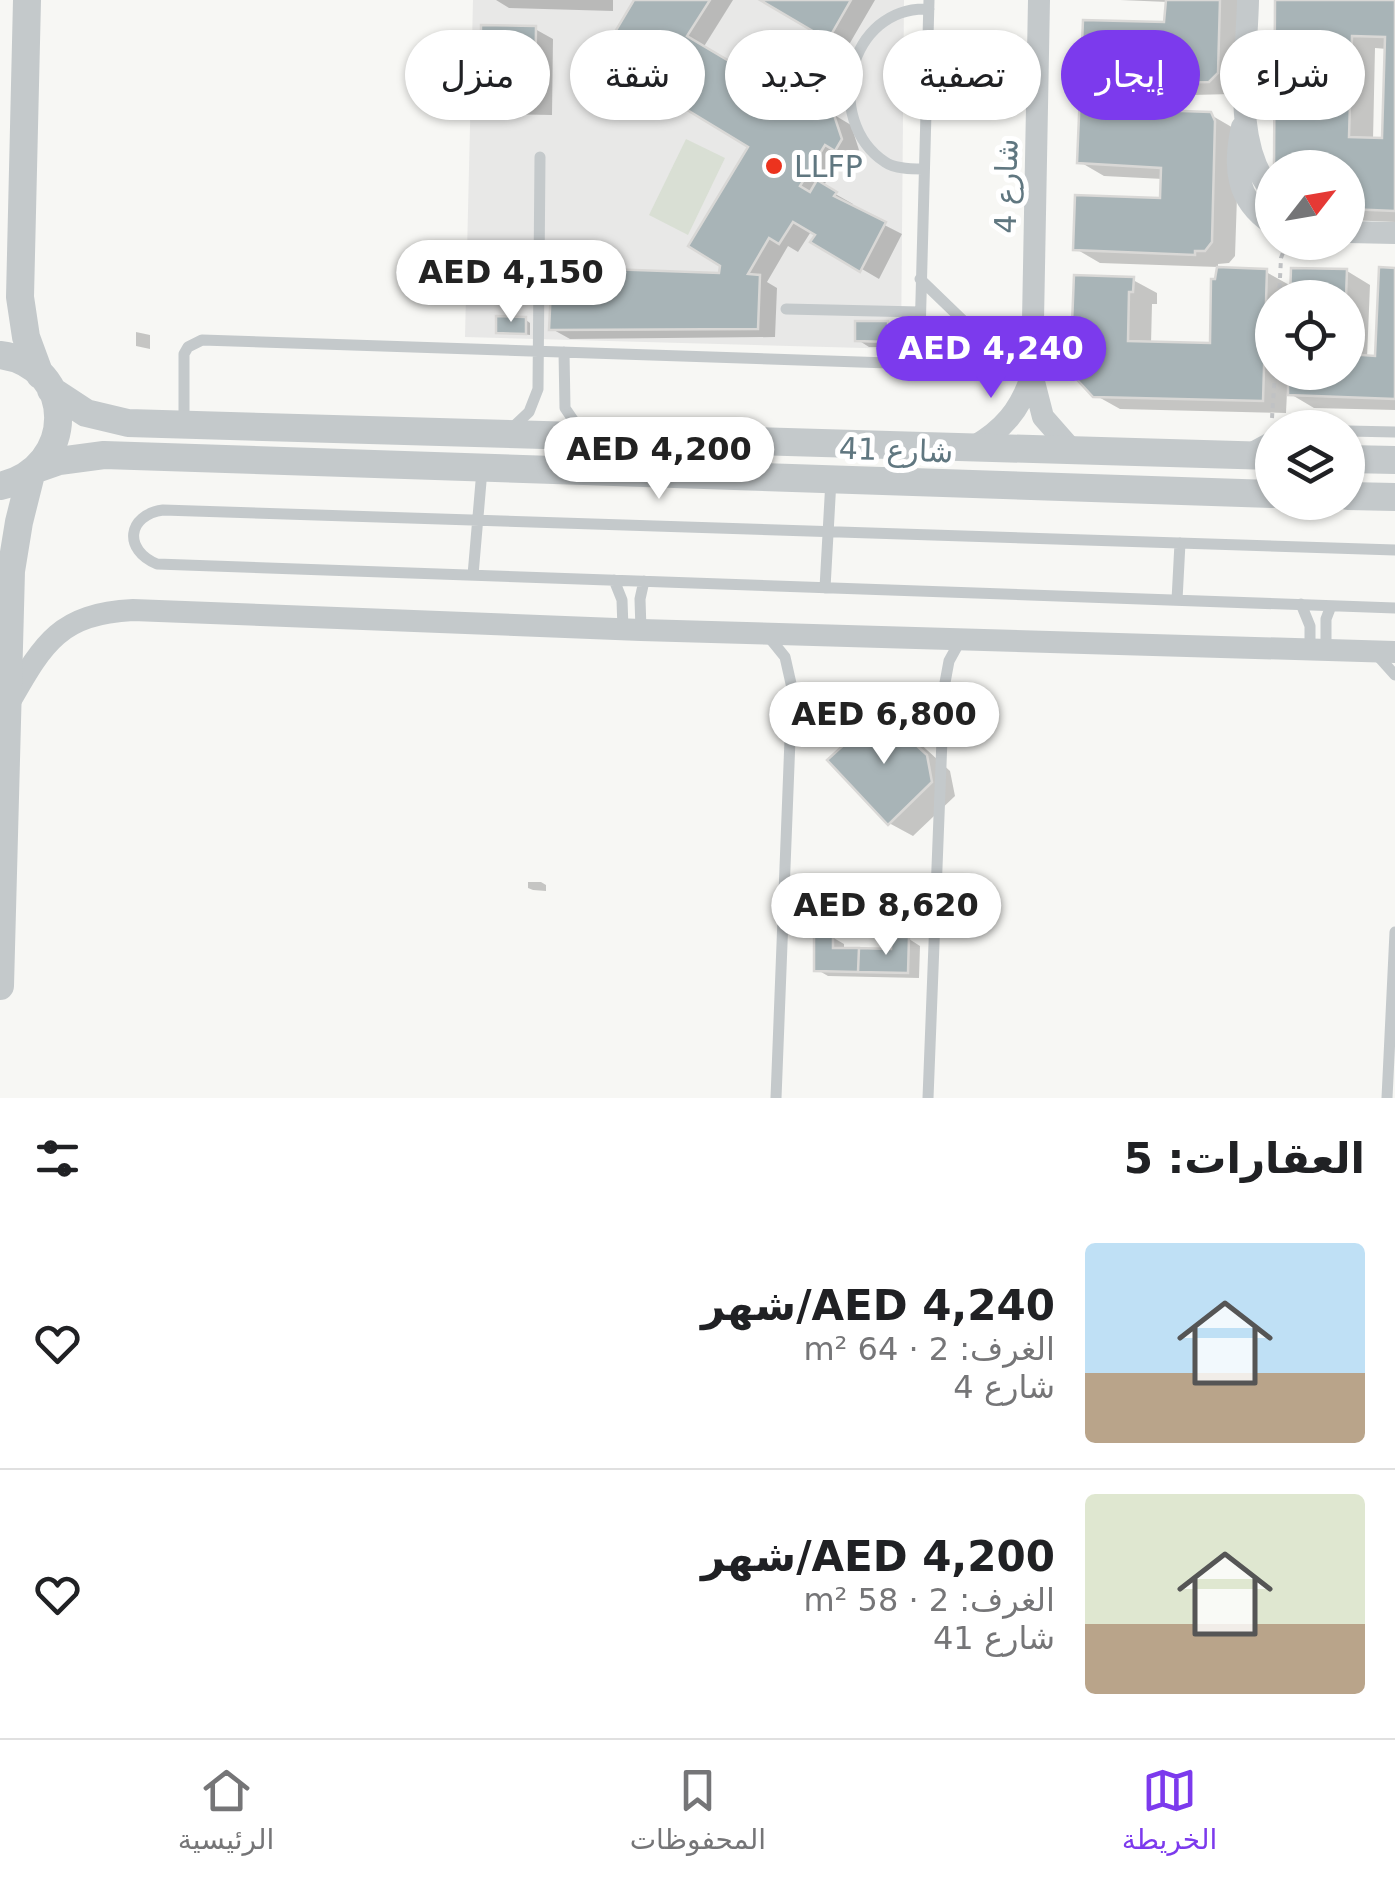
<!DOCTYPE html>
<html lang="ar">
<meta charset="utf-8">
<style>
body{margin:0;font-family:"DejaVu Sans",Vazirmatn,sans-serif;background:#f6f6f6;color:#202124;direction:rtl;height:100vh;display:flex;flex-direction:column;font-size:38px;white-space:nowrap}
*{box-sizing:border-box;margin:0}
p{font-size:32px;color:#757577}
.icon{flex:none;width:55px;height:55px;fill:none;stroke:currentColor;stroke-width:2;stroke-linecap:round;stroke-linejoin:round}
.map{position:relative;height:1098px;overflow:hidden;direction:ltr}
.drawer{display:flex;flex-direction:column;background:#fff;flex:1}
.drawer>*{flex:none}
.guide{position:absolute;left:30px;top:30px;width:1335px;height:90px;direction:rtl;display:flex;gap:20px}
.needle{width:65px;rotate:59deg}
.controls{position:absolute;left:1255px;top:150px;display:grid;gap:20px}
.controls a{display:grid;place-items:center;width:110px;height:110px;border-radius:50%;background:#fff;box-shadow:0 2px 8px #0004;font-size:50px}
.price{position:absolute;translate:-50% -85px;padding:0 22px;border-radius:35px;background:#fff;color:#222;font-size:32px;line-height:65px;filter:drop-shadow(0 2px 5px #0008)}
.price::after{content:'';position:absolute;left:50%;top:60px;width:30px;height:22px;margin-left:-15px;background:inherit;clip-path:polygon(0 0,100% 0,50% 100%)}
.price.selected{background:#7c3aed;color:#fff}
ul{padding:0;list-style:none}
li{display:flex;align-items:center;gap:30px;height:250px;padding:0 30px}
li+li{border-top:2px solid #e0e0e0}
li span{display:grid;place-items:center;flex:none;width:280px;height:200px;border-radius:10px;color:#555}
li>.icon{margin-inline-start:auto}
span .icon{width:120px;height:120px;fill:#fffc;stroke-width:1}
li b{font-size:42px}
h2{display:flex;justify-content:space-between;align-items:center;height:120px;padding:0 30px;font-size:42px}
.tag{padding:0 35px;border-radius:45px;background:#fff;box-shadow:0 2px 8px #0004;font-size:35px;line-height:90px}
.tag.selected{background:#7c3aed;color:#fff}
.tabs{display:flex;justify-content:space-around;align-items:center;height:140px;border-top:2px solid #e0e0e0;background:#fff;font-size:28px;color:#757577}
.tabs a{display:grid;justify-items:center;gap:5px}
.tabs .selected{color:#7c3aed}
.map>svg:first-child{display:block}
</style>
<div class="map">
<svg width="1395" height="1098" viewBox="0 0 1395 1098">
<rect width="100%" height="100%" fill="#f7f7f4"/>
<!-- built -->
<path fill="#e8e8e7" d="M473 0H904L901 349 465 337Z"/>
<!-- pitch -->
<path fill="#d9dfd4" d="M686 139 725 158 688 235 649 215Z"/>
<!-- shadow -->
<path fill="#0003" fill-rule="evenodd" d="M496 0H613V11L509 8Z
M637 0H733L703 48 816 115 821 107 851 125 859 150 853 159 843 153 823 187 853 204 851 208 902 234 879 279 814 241 818 234 812 230 798 252 788 246 767 282 777 288 775 337 570 339 552 329 722 275 752 146Z
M765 0H875L847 48Z
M1120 0H1243L1233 94 1151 96 1149 112 1211 115 1235 129 1239 137 1235 256 1229 263 1218 264V267L1100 263 1076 249 1163 200V179L1104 176 1080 162 1085 23 1166 25 1168 2Z
M1277 0H1395V222L1348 220V168ZM1375 48 1387 49 1384 140H1373Z
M535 29 553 39 552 115 500 114 483 104Z
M1395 270V410L1314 408 1287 392 1286 413 1120 409 1095 395 1072 371 1133 280 1157 293V304H1152L1151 344 1212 345 1266 272 1293 287 1347 271 1370 285 1367 358 1378 359ZM1272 298H1348V372H1272Z
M526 320 530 323V335L498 331Z
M888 324 899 330V347H869L858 340Z
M136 332 150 335V349L136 346Z
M881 715 904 729 950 771 955 796 913 836 889 823Z
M528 882H541L546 885V891L533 890 528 888Z
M832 937 844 944V950L894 952 909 939 920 946 919 978 828 976 816 969Z"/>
<!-- building -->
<path fill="#a8b4b7" stroke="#d9d8d6" stroke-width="2.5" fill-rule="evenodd" d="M634 0H710L687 36 815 112 820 104 833 112 842 139 835 151 825 145 800 186 810 192 817 180 837 192 834 196 886 222 860 272 810 242 815 235 793 222 779 244 769 238 748 274 760 275 758 329 549 330 552 267 719 273 720 266 688 246 748 147 600 57Z
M760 0H851L828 40Z
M1166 0H1220L1218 73 1209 82 1128 84 1125 109 1211 112 1215 121 1212 242 1205 251H1195V255L1073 250 1075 195 1160 198 1161 168 1077 163 1083 20 1164 22Z
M1275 0H1395V211L1348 209V168H1274ZM1352 36 1385 37 1382 138 1349 137Z
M481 25 536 26 535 106 480 105Z
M1217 267 1267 269 1263 401 1093 397 1070 372 1074 275 1134 277 1133 292H1129L1128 341 1210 343 1211 279H1215Z
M1379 267 1395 268V399L1288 395V372H1348V354L1375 356Z
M1291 268 1347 269 1346 298H1290Z
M496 316 526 317V334L496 333Z
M855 321H888L889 342 855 341Z
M880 712 927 755 932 782 888 825 827 760Z
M814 934 833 935V948H859L858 972 814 971Z
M892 937H909L908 973 858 972 859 948 891 949Z"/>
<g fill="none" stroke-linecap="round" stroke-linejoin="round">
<!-- path -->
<path stroke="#c0c2c4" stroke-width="4" stroke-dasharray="5 5" stroke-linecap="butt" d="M1279 298 1281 258 1287 242
M990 343 1010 358
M1272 418 1275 372"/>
<!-- service -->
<path stroke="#c4c9cb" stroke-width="11" d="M923 169C912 169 895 169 885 162 822 120 848 5 929 9
M920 279 978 335
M786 309 920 312
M564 352 565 408 580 430
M184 423V354L188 347 202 340 889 363C906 360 915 352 920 336L929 0
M512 428 529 412 538 389 540 157
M1348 431 1395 432
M1250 448 1272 436
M1395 550 163 510C127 515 123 550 157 564L1395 608
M473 575 482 470
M614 580 622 600 623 629
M825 588 831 480
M1177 600 1180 543
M1301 604 1310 626V649
M641 630 640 599 644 581
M768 636 785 657 792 688 776 1098
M1326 649V619L1331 606
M1378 656 1395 675
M928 1098 944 688 949 661 960 641
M1387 1098 1395 932"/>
<!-- minor -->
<path stroke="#c4c9cb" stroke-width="22" d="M1039 0 1032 374 1043 417 1072 450
M1248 0C1247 59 1231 143 1272 192
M1242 127C1233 167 1236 200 1272 224
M1348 232 1395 233
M973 447C1003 430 1020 410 1031 377
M8 705C43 644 58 614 133 610L641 630 1395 652"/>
<!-- tertiary -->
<path stroke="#c4c9cb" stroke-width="28" d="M27 0 20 297 26 337 40 375
M0 355C77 365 78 468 0 486
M51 390 86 413 128 423 1272 456
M1348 459 1395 460
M39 468 59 461 104 455 1272 494
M1348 496 1395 497
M0 986 11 571 19 522 31 474"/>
</g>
<!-- markers -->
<circle fill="#ec331e" stroke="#fff" stroke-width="4" cx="774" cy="166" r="10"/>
<g text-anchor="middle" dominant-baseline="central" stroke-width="10" stroke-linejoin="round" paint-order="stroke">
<!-- poi labels -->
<g font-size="30" fill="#607780" stroke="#fff" text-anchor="start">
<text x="794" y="166">LLFP</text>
</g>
<!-- street labels -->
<g font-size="30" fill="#607780" stroke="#fff">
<text transform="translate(1006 186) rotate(-89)">شارع 4</text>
<text transform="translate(896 450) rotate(2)">شارع 41</text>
</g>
</g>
</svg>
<div class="controls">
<a><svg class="needle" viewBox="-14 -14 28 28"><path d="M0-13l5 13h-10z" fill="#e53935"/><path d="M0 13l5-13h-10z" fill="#757577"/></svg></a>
<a><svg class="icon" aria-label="locate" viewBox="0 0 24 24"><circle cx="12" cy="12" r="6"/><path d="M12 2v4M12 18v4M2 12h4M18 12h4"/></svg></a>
<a><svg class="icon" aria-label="layers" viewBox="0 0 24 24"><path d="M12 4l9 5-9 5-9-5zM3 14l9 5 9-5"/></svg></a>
</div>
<b class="price" style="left:511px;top:325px">AED 4,150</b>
<b class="price selected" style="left:991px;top:401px">AED 4,240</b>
<b class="price" style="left:659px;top:502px">AED 4,200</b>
<b class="price" style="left:884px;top:767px">AED 6,800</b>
<b class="price" style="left:886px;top:958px">AED 8,620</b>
<div class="guide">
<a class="tag">شراء</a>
<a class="tag selected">إيجار</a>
<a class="tag">تصفية</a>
<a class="tag">جديد</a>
<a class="tag">شقة</a>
<a class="tag">منزل</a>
</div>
</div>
<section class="drawer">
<h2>العقارات: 5<svg class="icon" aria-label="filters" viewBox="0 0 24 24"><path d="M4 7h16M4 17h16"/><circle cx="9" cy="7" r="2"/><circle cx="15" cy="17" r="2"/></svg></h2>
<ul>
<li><span style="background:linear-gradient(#bfe0f5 65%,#b9a48a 0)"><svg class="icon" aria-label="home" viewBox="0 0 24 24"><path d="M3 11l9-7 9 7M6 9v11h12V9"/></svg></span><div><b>AED 4,240/شهر</b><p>الغرف: 2 · 64 m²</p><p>شارع 4</p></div><svg class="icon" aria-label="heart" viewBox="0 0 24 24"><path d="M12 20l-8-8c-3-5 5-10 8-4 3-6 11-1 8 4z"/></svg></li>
<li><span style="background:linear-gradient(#dfe7d0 65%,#b9a48a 0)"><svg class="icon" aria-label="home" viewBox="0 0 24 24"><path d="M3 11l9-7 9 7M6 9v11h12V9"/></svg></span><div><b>AED 4,200/شهر</b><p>الغرف: 2 · 58 m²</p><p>شارع 41</p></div><svg class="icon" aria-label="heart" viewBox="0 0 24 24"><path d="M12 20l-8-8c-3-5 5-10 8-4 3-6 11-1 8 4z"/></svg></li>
</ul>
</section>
<nav class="tabs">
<a class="selected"><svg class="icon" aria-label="map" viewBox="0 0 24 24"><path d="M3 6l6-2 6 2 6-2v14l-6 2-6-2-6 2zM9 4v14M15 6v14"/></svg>الخريطة</a>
<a><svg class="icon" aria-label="saved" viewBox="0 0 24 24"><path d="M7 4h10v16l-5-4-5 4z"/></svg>المحفوظات</a>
<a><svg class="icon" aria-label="home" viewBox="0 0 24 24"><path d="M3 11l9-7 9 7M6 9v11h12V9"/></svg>الرئيسية</a>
</nav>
